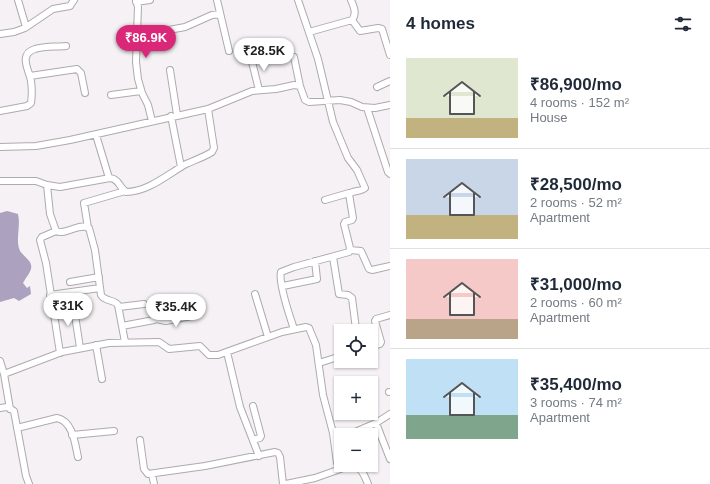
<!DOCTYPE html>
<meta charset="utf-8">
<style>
body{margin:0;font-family:Helvetica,sans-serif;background:#f2f2f3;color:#1f2937;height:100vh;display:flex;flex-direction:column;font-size:15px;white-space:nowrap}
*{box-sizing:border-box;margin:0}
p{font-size:13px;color:#747a83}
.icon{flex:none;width:22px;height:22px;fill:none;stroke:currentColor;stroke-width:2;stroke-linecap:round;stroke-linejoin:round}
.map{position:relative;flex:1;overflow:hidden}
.side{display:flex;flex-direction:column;background:#fff;width:320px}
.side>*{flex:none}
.controls{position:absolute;left:334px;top:324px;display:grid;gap:8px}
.controls a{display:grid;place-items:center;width:44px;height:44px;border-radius:0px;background:#fff;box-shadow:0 1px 3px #0004;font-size:20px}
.price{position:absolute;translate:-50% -34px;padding:0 9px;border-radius:14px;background:#fff;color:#222;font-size:13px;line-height:26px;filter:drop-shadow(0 1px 2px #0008)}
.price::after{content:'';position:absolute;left:50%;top:24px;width:12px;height:9px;margin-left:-6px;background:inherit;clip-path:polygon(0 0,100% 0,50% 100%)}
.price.on{background:#db2777;color:#fff}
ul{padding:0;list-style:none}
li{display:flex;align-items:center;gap:12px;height:100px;padding:0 16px}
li+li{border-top:1px solid #e0e1e3}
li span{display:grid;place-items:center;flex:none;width:112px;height:80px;border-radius:0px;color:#555}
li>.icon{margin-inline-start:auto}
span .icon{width:48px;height:48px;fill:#fffc;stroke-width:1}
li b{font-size:17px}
h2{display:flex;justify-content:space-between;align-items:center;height:48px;padding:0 16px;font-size:17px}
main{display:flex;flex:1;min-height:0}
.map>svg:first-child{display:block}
</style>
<main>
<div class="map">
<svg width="390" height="484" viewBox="0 0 390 484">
<rect width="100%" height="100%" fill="#f5f1f4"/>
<!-- water -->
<path fill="#aca1be" d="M7 211 18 214C21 227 15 240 20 251 24 257 33 261 31 269 30 273 25 279 23 283L27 288 30 286 31 294 19 301 14 298 0 302V213Z"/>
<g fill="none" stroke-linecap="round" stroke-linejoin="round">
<defs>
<path id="minor" d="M18 0 26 27
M136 0 138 7 136 62 138 79 142 93 148 105 152 121
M217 0 229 51
M136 2 150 0
M352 20 360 31 378 28 382 29 390 55
M309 32 352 20C357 14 354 7 351 0
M0 34 14 32 25 28 53 9 70 6 74 0
M137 36 185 27 212 15 220 14
M294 57 300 86
M251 58 259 90
M170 70 177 115
M30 76 77 69 81 73 85 93
M377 87 390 81
M111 95 141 91
M367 108 388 172 390 174
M0 111 27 106 31 103C32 96 32 88 31 81 29 70 18 54 35 49 44 46 56 47 66 46
M171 116 181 167
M96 135 109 178
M0 147 36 146 70 140 208 109 252 91 276 89 294 85 300 86 305 100 309 102 340 100 351 102 362 107 375 108 390 105
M0 181H36L47 185 60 187 110 178C119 179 119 187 126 192 148 192 168 174 186 164 195 160 204 157 212 152L214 148 208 109
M47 185 50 214 56 231C66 236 79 222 89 228L95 250 101 295C105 302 114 299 118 305L125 342
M325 200 349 193
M88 228 84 203 125 191
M56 231 42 237 40 240 46 263 60 353
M350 250 361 251 369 269 372 270 390 266
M333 257 339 294 348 295 352 298 356 329 353 331
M70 282 99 277
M283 286 317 279 315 261
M255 294 268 337
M50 295 100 288
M73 302 80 348
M119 307 144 304
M156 319 166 321 196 315
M122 326 154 320 157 318 155 306 187 299
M294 329C290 317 278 283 281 272L294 267 349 252 350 248 344 224 345 222 352 220 353 218 349 194C353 190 361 192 365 188L357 170 348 158 333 122 318 59 298 0
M96 345 102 379
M371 347 380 344 381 342 375 321 376 319 390 315
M227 352 240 407 259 456
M0 361 4 374 10 409
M319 363 341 356
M4 374 62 352 109 343 159 342 169 349 200 346 209 355H218L282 332 306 327 309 328 316 345 323 395 333 433 337 463 341 467C360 466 361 467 368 484
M389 392H390
M253 406 261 436 260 438 253 440
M0 408 7 407 14 411 26 476 29 484
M376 423 390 459
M17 428 57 418C73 421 75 444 78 457
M72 435 114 431
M348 435 376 423 390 414
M140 440 144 469 148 474 205 466 275 452 278 453 280 457 283 484
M152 474 154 484
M286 484 315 478 346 467"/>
</defs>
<!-- minor casing -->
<use href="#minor" stroke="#aeaaad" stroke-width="8"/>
<!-- minor -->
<use href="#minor" stroke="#fff" stroke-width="6"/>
</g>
</svg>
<div class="controls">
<a><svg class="icon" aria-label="locate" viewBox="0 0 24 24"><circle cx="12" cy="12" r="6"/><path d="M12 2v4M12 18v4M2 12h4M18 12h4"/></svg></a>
<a>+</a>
<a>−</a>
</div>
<b class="price on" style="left:146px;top:59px">₹86.9K</b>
<b class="price" style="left:264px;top:72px">₹28.5K</b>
<b class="price" style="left:68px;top:327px">₹31K</b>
<b class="price" style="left:176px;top:328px">₹35.4K</b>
</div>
<section class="side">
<h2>4 homes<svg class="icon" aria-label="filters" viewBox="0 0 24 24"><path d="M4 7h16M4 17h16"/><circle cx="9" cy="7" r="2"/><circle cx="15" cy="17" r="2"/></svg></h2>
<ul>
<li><span style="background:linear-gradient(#dfe7d0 75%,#c2b280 0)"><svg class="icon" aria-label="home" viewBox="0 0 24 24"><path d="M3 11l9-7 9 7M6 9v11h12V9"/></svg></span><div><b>₹86,900/mo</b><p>4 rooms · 152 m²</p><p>House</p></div></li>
<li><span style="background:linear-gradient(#c9d6e8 70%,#c2b280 0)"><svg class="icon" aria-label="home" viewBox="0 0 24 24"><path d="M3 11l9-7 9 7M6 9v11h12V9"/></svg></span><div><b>₹28,500/mo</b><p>2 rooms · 52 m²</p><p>Apartment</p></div></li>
<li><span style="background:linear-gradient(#f6c9c9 75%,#b9a48a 0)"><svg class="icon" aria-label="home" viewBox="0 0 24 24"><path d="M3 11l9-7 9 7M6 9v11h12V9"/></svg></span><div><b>₹31,000/mo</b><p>2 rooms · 60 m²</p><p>Apartment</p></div></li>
<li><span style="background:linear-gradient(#bfe0f5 70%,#7fa58c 0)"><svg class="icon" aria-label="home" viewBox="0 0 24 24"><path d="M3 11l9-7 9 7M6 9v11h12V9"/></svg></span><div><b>₹35,400/mo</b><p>3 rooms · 74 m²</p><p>Apartment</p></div></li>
</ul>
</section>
</main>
